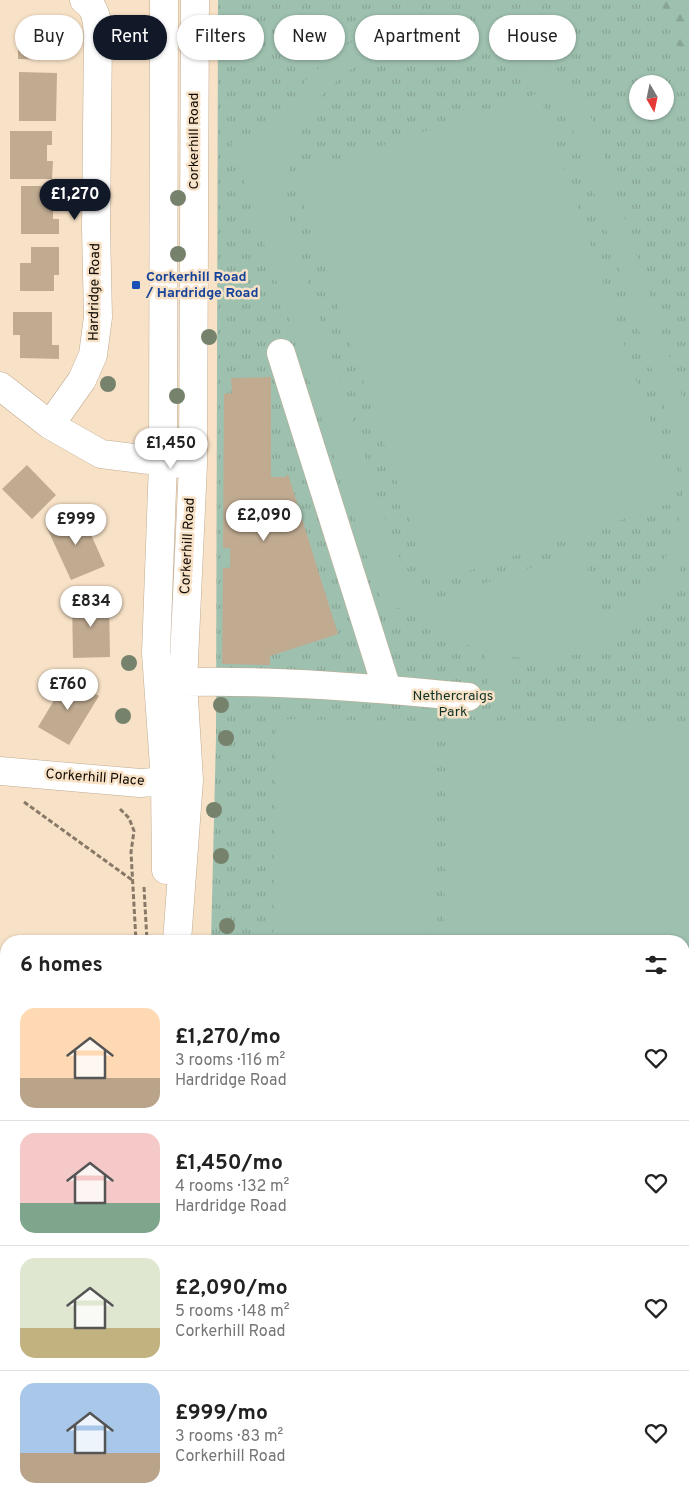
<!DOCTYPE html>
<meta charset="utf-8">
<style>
body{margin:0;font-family:Overpass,sans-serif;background:#f2f2f2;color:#222;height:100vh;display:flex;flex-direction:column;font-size:19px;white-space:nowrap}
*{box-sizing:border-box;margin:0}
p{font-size:16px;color:#767676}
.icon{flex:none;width:28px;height:28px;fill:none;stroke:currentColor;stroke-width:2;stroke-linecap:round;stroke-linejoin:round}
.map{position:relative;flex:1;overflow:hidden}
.details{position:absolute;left:0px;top:935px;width:690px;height:570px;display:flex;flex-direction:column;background:#fff;border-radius:20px 20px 0 0;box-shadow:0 1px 4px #0004}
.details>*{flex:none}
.banner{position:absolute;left:15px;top:15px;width:660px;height:45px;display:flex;gap:10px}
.needle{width:32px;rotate:171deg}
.buttons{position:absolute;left:629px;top:75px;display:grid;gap:10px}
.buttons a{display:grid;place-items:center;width:45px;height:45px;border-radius:50%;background:#fff;box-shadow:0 1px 4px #0004;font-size:25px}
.price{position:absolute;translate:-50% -42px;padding:0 11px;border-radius:18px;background:#fff;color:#222;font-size:16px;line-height:32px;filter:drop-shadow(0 1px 2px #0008)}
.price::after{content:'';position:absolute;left:50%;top:30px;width:15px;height:11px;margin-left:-8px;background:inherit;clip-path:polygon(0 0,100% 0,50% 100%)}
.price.selected{background:#111827;color:#fff}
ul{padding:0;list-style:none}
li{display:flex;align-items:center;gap:15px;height:125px;padding:0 20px}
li+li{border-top:1px solid #e0e0e0}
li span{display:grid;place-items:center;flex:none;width:140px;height:100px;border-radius:15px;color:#555}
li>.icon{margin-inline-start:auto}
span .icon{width:60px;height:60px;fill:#fffc;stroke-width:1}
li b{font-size:21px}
h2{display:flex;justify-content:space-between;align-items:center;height:60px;padding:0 20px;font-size:21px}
.pill{padding:0 18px;border-radius:22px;background:#fff;box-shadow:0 1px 4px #0004;font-size:18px;line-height:45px}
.pill.selected{background:#111827;color:#fff}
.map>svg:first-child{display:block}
</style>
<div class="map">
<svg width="689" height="1505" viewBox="0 0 689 1505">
<defs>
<pattern id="grass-tufts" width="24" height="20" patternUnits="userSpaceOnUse" patternTransform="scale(1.25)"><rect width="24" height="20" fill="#9ec0af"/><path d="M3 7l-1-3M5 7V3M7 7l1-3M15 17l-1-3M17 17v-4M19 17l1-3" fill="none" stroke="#87a495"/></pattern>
<pattern id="forest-firs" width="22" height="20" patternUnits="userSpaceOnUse" patternTransform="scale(1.25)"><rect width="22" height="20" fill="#9ec0af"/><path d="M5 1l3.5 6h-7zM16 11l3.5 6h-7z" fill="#87a495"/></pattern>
</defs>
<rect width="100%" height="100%" fill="#f8e2c7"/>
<!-- grass -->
<path fill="url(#grass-tufts)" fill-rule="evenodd" d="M218 0H689V1425L684 1423V941H211L216 737ZM638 84H665V111H638Z"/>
<!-- forest -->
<path fill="url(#forest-firs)" d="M660 0H689V79Z
M0 1071 6 1076V1180L0 1175Z
M684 1288 689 1290V1504L676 1499H684Z"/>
<!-- pitch -->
<path fill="#9ec0af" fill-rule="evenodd" d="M422 18 475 23 527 45 565 80 593 121 689 417V553L660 603 626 632 584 653 543 660 505 656 508 700 490 701 485 653 444 633 408 605 385 612 231 143 275 127 306 80 340 49 379 26ZM445 43 484 49 509 63 537 83 561 107 576 138 678 450 684 488 678 525 662 566 634 602 605 619 582 551 433 600 410 574 395 550 295 242 287 206 288 175 298 132 320 97 345 73 375 56 410 44Z
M539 93 677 501 431 584 294 175Z
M276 719 433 721 430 941H273Z
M446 720 689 722V1138H684V941H444Z"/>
<!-- building -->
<path fill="#c0ab91" d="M18 28H54V44H60V60L18 59Z
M19 72 57 73 56 121H19Z
M10 131H52V145H47V161H53L52 179H10Z
M21 186H58V198H53V219H59V234H21Z
M31 247H59V275H54V291H20V263H31Z
M13 312H52V345H59V359L20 358V335H13Z
M271 377V477H286L288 474 338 634 270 656V665L222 664 223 568H230V548H223L224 394 232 393 231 378Z
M27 465 56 495 32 519 2 489Z
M81 512 105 566 71 580 47 528Z
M109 598 110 657 73 658 72 599Z
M68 677 99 696 69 745 38 727Z
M0 1444 6 1448V1454L0 1463Z
M11 1499H78L84 1503 83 1505H21Z
M245 1499H297L301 1505H247Z"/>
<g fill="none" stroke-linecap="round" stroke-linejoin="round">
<defs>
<path id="minor" d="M164 0 163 463 156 653 165 781 166 870
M281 353 387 689
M0 386 50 425 101 454 182 464
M50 425 82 380 93 355 98 317 96 229 98 36C97 22 97 8 84 0
M183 682C278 680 373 688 468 697
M0 771 140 783 183 780
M177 941 189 780 183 682 193 465 195 0
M0 1316 6 1309
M0 1375 6 1380
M198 1499 199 1505"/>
</defs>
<!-- minor casing -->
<use href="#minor" stroke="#c0ab91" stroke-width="29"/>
<!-- path -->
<path stroke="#877867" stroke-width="3" stroke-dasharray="5 2.5" stroke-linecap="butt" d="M24 802 132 880
M120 809 129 818 134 831 131 852 136 941
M144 887 147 941
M159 1499 161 1505
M228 1499 231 1505"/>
<!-- minor -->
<use href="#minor" stroke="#fff" stroke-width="28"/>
<!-- rail -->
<path stroke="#827463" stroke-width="4" stroke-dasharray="8 4" stroke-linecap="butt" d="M0 1021 6 1025
M684 1440 689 1443"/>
</g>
<!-- trees -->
<g fill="#77826d">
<circle cx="178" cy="198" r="8"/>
<circle cx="178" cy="254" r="8"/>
<circle cx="209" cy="337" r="8"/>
<circle cx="108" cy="384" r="8"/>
<circle cx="177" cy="396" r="8"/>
<circle cx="129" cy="663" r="8"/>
<circle cx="221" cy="705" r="8"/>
<circle cx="123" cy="716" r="8"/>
<circle cx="226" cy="738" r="8"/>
<circle cx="214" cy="810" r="8"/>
<circle cx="221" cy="856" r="8"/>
<circle cx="227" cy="926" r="8"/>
</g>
<!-- markers -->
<rect fill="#1a4fb4" stroke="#f8e2c7" stroke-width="2" x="131" y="280" width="10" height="10" rx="2.5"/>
<g text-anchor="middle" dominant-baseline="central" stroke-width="5" stroke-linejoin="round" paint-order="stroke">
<!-- street labels -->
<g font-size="14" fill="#110a03" stroke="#f8e2c7">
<text transform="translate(194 141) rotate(-90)">Corkerhill Road</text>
<text transform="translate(95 292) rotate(-89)">Hardridge Road</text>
<text transform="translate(188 546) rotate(-87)">Corkerhill Road</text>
<text transform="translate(95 778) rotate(4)">Corkerhill Place</text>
</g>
<!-- transit labels -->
<g font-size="14" font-weight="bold" fill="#164399" stroke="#f8e2c7" text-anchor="start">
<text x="146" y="277">Corkerhill Road<tspan x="146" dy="16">/ Hardridge Road</tspan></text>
</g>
<!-- park labels -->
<g font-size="14" fill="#0e3324" stroke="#f8e2c7">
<text x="453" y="696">Nethercraigs<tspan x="453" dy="16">Park</tspan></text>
</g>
</g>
</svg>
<div class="buttons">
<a><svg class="needle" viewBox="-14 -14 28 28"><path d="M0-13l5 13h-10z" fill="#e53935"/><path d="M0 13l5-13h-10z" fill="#767676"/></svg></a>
</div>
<b class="price selected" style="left:75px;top:221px">£1,270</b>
<b class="price" style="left:171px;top:470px">£1,450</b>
<b class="price" style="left:264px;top:542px">£2,090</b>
<b class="price" style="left:76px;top:546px">£999</b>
<b class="price" style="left:91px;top:628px">£834</b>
<b class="price" style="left:68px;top:711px">£760</b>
<div class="banner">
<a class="pill">Buy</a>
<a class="pill selected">Rent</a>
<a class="pill">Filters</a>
<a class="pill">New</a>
<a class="pill">Apartment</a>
<a class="pill">House</a>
</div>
<section class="details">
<h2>6 homes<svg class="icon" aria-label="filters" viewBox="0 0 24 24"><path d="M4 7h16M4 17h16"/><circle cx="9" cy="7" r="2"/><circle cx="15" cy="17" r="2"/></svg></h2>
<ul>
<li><span style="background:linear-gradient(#ffd9b3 70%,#b9a48a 0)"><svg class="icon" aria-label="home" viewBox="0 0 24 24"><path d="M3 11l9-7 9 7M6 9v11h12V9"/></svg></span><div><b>£1,270/mo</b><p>3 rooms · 116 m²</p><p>Hardridge Road</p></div><svg class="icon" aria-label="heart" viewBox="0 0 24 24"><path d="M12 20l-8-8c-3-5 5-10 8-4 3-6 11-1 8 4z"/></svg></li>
<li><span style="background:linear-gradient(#f6c9c9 70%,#7fa58c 0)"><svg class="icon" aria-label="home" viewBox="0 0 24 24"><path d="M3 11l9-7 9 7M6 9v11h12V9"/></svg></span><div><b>£1,450/mo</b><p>4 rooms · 132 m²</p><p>Hardridge Road</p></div><svg class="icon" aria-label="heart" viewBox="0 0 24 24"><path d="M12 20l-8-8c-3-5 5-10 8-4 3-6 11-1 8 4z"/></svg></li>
<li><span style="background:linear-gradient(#dfe7d0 70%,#c2b280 0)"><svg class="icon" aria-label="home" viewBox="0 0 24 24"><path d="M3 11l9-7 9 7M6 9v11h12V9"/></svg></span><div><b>£2,090/mo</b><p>5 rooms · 148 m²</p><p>Corkerhill Road</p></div><svg class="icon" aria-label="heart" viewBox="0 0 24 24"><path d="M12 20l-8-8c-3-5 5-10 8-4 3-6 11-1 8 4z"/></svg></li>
<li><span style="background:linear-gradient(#a9c7e8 70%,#b9a48a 0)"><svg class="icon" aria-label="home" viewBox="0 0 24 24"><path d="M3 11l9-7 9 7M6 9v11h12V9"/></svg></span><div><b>£999/mo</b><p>3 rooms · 83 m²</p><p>Corkerhill Road</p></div><svg class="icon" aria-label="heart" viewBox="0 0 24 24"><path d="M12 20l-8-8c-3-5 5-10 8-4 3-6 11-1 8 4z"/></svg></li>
</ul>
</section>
</div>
